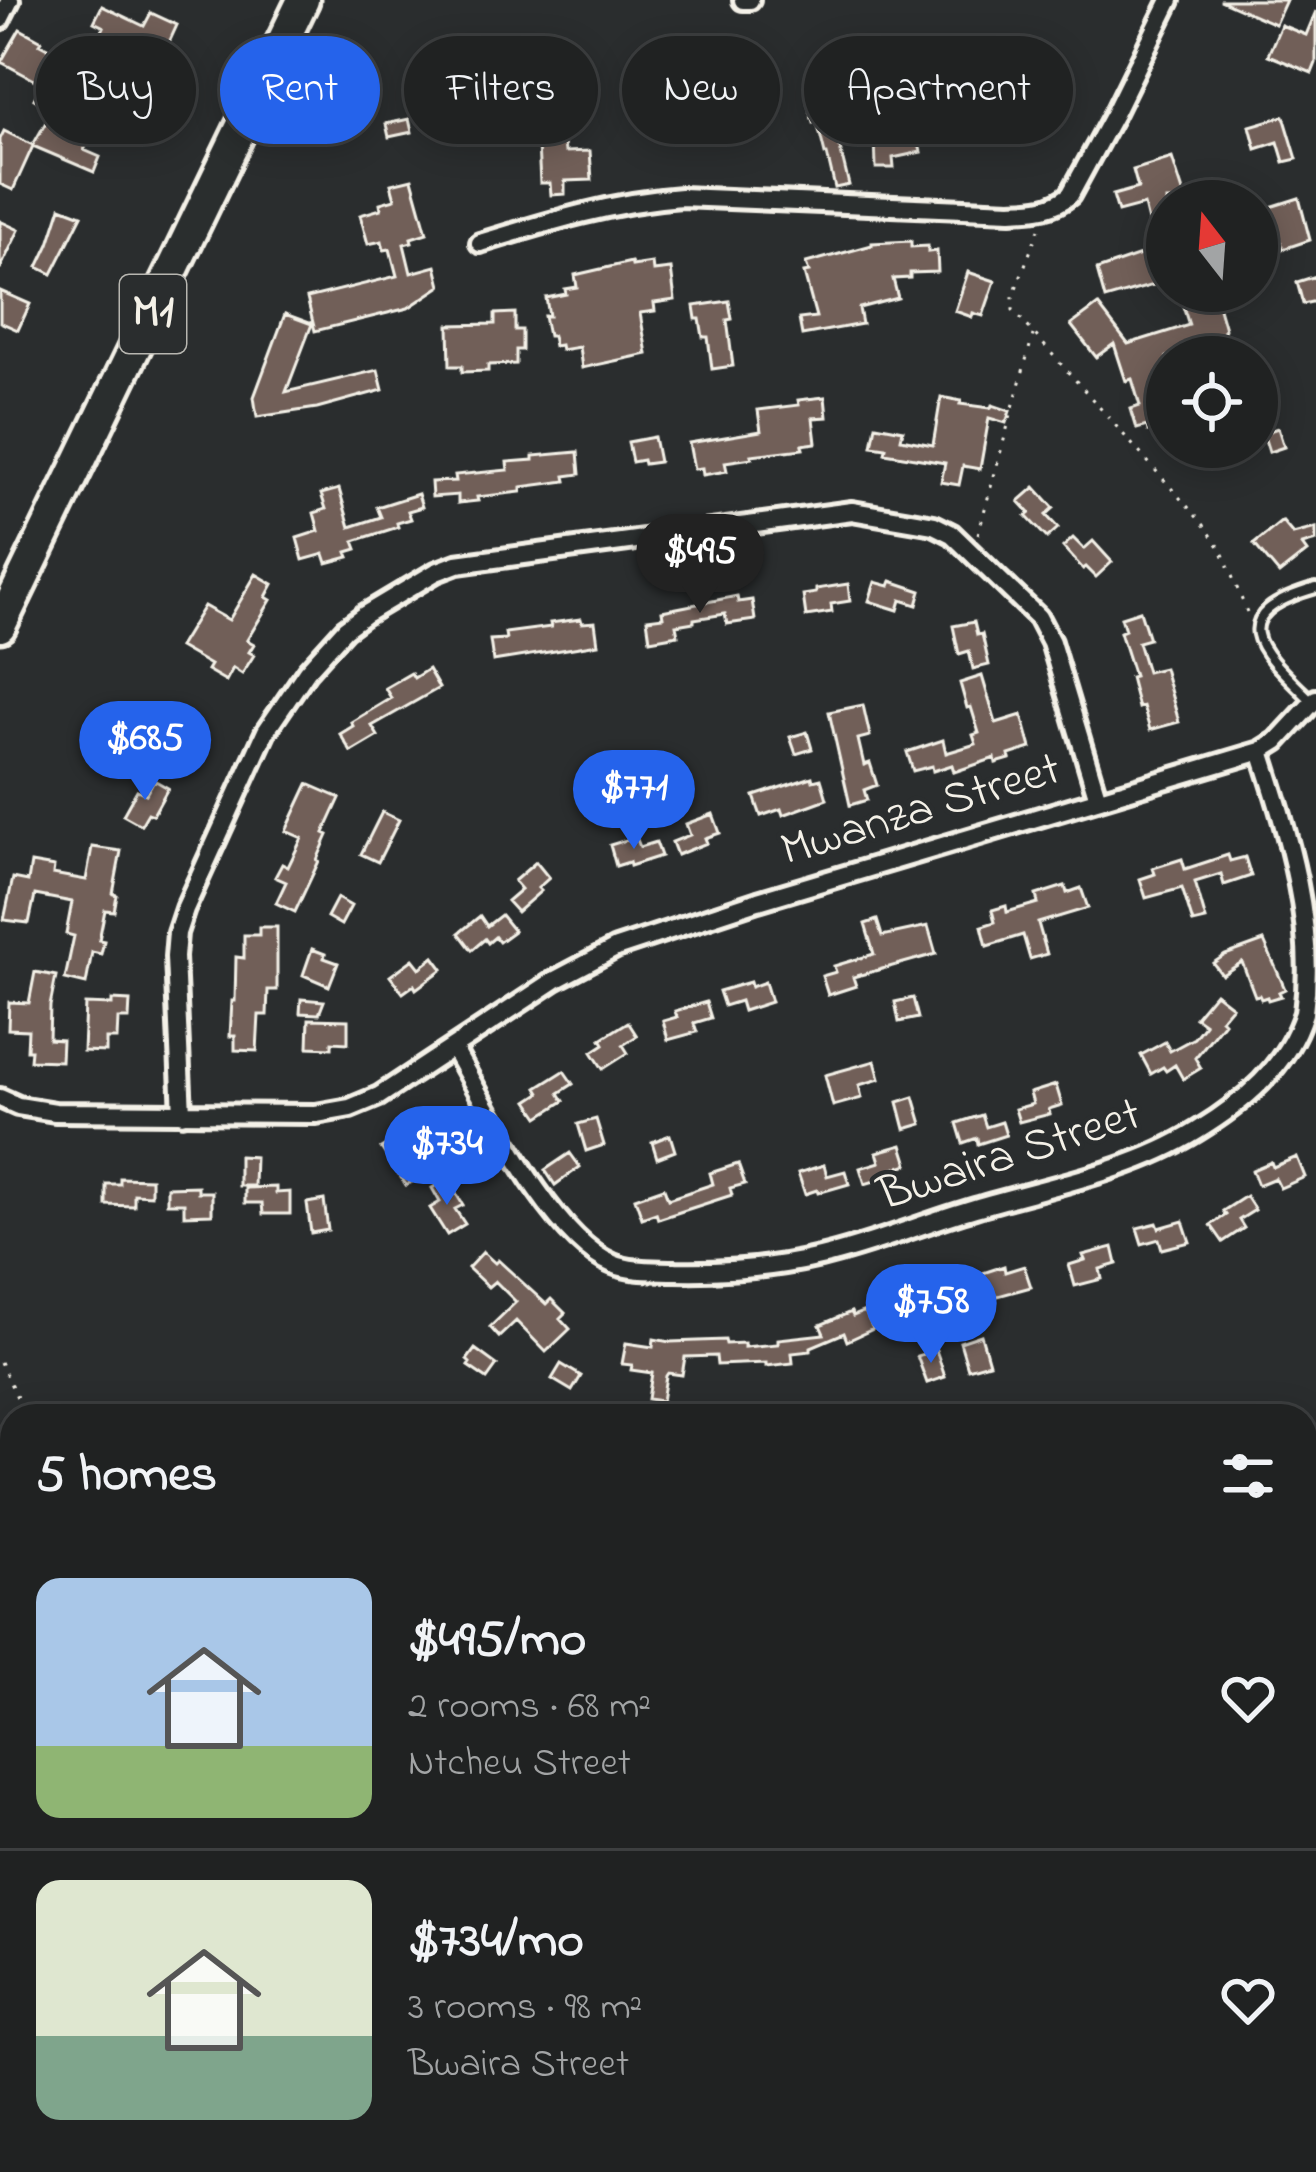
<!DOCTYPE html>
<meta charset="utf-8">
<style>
body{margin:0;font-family:"Indie Flower",sans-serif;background:#2d2f2f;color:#f1f3f6;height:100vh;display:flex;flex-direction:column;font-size:45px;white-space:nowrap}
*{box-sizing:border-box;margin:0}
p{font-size:39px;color:#a2a4a5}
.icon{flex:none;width:66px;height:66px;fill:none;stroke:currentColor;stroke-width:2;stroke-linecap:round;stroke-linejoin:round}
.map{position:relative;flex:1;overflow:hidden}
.sheet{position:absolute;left:0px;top:1404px;width:1317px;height:768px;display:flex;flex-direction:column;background:#202222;border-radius:36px 36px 0 0;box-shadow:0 6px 30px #0003,0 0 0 3px #3d3f40}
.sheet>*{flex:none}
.banner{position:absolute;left:36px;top:36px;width:1245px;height:108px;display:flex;gap:24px}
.needle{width:78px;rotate:343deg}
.buttons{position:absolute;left:1146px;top:180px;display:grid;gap:24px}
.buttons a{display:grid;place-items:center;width:132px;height:132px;border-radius:50%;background:#202222;box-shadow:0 6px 30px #0003,0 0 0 3px #3d3f40;font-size:60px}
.price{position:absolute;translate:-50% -102px;padding:0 27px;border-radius:42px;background:#2563eb;color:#fff;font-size:39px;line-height:78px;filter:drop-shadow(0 3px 6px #0008)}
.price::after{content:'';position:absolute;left:50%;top:72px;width:36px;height:27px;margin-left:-18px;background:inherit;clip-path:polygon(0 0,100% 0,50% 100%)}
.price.on{background:#222;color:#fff}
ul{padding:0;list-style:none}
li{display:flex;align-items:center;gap:36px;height:300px;padding:0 36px}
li+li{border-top:3px solid #3d3f40}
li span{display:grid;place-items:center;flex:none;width:336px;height:240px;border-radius:24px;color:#555}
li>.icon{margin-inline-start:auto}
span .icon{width:144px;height:144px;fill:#fffc;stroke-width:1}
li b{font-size:51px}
h2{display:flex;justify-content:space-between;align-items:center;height:144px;padding:0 36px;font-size:51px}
.chip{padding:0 42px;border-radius:54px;background:#202222;box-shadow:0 6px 30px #0003,0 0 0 3px #3d3f40;font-size:42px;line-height:108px}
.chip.on{background:#2563eb;color:#fff}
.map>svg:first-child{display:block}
</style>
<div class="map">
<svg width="1316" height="2172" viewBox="0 0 1316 2172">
<rect width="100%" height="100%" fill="#2a2d2e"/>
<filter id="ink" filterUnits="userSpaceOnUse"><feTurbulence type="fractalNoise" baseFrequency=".00833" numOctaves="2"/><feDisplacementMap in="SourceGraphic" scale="24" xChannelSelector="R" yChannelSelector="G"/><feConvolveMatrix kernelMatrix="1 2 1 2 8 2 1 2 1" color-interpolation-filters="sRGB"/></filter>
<g filter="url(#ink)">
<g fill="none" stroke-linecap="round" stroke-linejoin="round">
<!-- stream -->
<path stroke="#949ea4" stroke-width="4.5" d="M1305 1448H1316
M0 1519H12"/>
</g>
<!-- building -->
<path fill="#715f59" stroke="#f4f1e8" stroke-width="3" d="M1220 0H1286L1275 24Z
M102 6 144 26 151 13 177 25 156 71 112 51 100 76 136 95 123 118 106 109 84 150 100 157 94 172 33 146 13 190 0 184V139L4 131 33 145 50 115 45 112 48 107 34 99 42 84 1 62 20 29 42 41 40 44 84 68 104 27 94 22Z
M1316 11V63L1312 73 1268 55 1281 25 1306 35Z
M903 76 910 102 924 99 930 124 915 128 921 152 893 158 894 168H876L875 136 839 144 849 185 835 188 827 154H825L817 122 813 123 808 103 829 98 832 115 878 104 873 82Z
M546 100 550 120 517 125 514 105Z
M1284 116 1297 159 1284 162 1278 142 1256 149 1250 126Z
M409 119 412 132 389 137 386 124Z
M564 144 565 152 590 151 592 180 565 181V194L551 195 550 183H540L538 145Z
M1172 158 1186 201H1167V215L1162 217 1167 235V281L1105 299 1097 270 1155 250 1144 205 1118 212 1113 195 1138 188 1133 170Z
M412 179 427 233 411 238 412 242 404 244 411 273 436 266 441 286 408 308 315 331 307 298 397 276 390 249 384 250 382 241 368 244 360 215 381 209 380 203 395 199 391 184Z
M1299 198 1310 240 1283 249 1277 229 1270 231 1264 209Z
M61 207 82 215 52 274 38 267 49 244Z
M0 221 19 230 0 269Z
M911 241V247L928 246V252L937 251 938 272 910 273V278L893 279 898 298 859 308 862 324 802 335 799 319 816 317 804 273 809 272 806 263 872 245V243Z
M631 262 632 266 652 263 653 271 671 269 675 300 654 303 655 311 640 313 647 354 582 368 579 347 561 350 560 345 554 346 552 336H548L544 316H549L546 298 566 294 565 289 577 287 575 275Z
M968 272 995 281 983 316 973 313 972 317 955 311Z
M1316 276V301L1303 304 1297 282Z
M0 291 30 304 18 330 0 322Z
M1178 291H1214L1225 329 1219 341 1201 346 1204 357H1167V420L1161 422 1162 427 1148 431 1147 426 1137 429 1131 409 1140 406 1132 379 1126 381 1114 344 1096 357 1071 325 1098 305 1128 344 1189 325Z
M729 301 732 319 727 320 733 366 712 369 708 337H703L700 319H696L694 306Z
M515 313V330H522V350H516V364L488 365V371L462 372V366H450L449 325 495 324V314Z
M285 314 312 324 286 392 378 370 383 390 317 408 257 417 254 397Z
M825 397 827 417 813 418 816 443 802 445 803 449 751 455 752 458 725 462 727 471 703 475 702 468 694 469 689 443 761 431 758 410 799 405 798 400Z
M941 397 961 401 960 404 991 408 992 405 1010 411 1006 423 989 418 980 469 963 466 959 485 941 482 945 463 885 453 886 448 872 446 876 425 903 430 901 439 933 445Z
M1278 428 1284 447 1269 452 1263 433Z
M654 437 659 462 644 464 643 460 632 462 628 442Z
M578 452 580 474 565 476 566 481 521 487V492L477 497 478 501 458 503V495L432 497 431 482 456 481 455 475 508 470 507 462 533 460V456Z
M1035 487 1054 508 1046 515 1058 528 1047 538 1026 516 1030 513 1019 501Z
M339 489 350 527 381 517 377 507 418 494 422 507 408 511 411 519 397 523 398 527 354 541 357 549 347 552 349 557 327 563 324 554 303 560 297 538 319 531 314 513 326 509 321 494Z
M1282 521 1293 534 1316 528V541L1302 545 1307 552 1279 574 1254 544Z
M1073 538 1084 549 1093 541 1112 562 1096 577 1086 567 1083 569 1063 547Z
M256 574 273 584 266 597 271 600 247 640 254 644 249 652 254 655 242 674 233 668 226 681 207 670 210 665 179 647 204 606 229 620Z
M891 581 921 591 917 605 901 600 898 610 869 601 875 582 889 586Z
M848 584 850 601 831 604 832 612 806 616 803 595 816 593V589Z
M737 596 738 602 752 600 755 620 727 624 725 614 694 619V622L676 625 678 635 650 640 647 619 663 617 662 611Z
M1140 611 1149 639 1138 642 1147 672 1164 668 1179 722 1150 730 1143 706 1138 708 1130 677 1134 676 1120 632 1125 630 1121 617Z
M581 619 582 623 595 622 598 644 493 661 490 640 506 639 505 633 551 627 550 623Z
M974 622 977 635 982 634 989 665 973 669 969 651 959 654 953 626Z
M428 669 439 688 372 726 378 736 351 752 340 734 353 726 351 722 391 698 385 688 411 673 414 678Z
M982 676 996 723 1022 715 1031 748 1009 755 1010 759 996 763 995 758 954 772 952 765 933 771 932 766 913 771 907 752 943 740 946 753 976 744 973 735 979 733 971 707 967 708 960 683Z
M863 705 870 736 858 739 864 765 870 763 877 785 864 790 867 800 850 805 829 712Z
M168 717 186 727 179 740 183 742 167 770 153 761 162 747 153 742Z
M807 732 812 749 796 754 790 737Z
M812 777 813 781 821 779 827 799 783 815 781 809 761 816 754 796Z
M154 780 168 788 153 815 148 813 141 825 123 815 137 790 146 794Z
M308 784 340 798 324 833 328 835 317 860 319 861 295 912 276 903 286 882 275 877 282 864 288 867 302 838 286 831Z
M382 812 399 820 378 862 361 854Z
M713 814 720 833 705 838 707 843 677 855 672 842 690 835 686 824Z
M636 837 640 847 656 842 661 856 630 866 629 862 616 866 610 845Z
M92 847 121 851 113 894 117 895 114 911 105 910 99 940 104 941 101 954 92 952 86 984 65 979 74 936 66 934 72 902 35 895 29 923 4 920 13 878 28 881 31 863 54 867 53 874 86 880Z
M1228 855 1230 861 1245 857 1251 876 1224 885 1221 874 1195 882 1206 920 1193 923 1182 888 1146 898 1140 879 1155 874 1153 868 1182 859 1185 869Z
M536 862 549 878 538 888 541 891 517 912 507 901 521 889 514 881Z
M1065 886 1067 893 1081 888 1088 908 1038 923 1047 954 1030 959 1023 935 987 946 982 926 995 922 992 910 1006 906 1007 912 1038 903 1036 895Z
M337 898 351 906 341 925 327 917Z
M501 915 514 931 499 942 495 937 488 943 485 939 472 950 459 933 480 916 487 926Z
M877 920 882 936 928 926 936 954 853 977 856 986 828 995 822 976 836 972 834 966 874 954 865 924Z
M259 927H277V990H268L267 1015H259L257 1051 235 1050V1036H230L232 1001H235L236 957 244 958V935H259Z
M1264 941 1285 989 1279 992 1281 996 1268 1000 1267 997 1261 999 1259 995 1255 996 1242 962 1222 975 1213 963 1225 955Z
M312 949 325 954 324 958 338 963 329 986 303 975Z
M434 957 443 969 416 989 414 985 403 993 390 976 413 959 420 968Z
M35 972 56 976 50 1006 49 1039 62 1040 61 1061 30 1060 31 1050H27L28 1030 8 1029 9 1002 29 1003Z
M750 982 751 987 765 982 771 1002 743 1011 740 1001 724 1006 719 991Z
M1215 993 1232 1006 1221 1019 1224 1022 1195 1058 1201 1068 1183 1079 1175 1065 1166 1071 1163 1067 1151 1074 1141 1055 1165 1042 1170 1051 1194 1038 1205 1024 1195 1017Z
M913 998 918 1018 899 1022 895 1002Z
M301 999 324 1001 319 1014 300 1013Z
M112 1000 130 1001 129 1019H118L117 1039H106V1052L83 1051 85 1004 112 1005Z
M706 1002 711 1018 694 1023 697 1032 668 1040 663 1021 677 1017 675 1011Z
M309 1019 348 1020V1043L332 1042V1048L308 1047Z
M628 1022 637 1036 623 1045 628 1053 603 1069 592 1052 604 1044 601 1039Z
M875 1061 880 1079 859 1085 862 1098 833 1106 825 1075Z
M564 1071 573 1084 559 1093 564 1101 539 1117 528 1101 540 1093 537 1088Z
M1056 1085 1062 1105 1049 1109 1050 1114 1019 1122 1015 1109 1033 1104 1030 1093Z
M914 1097 922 1124 905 1129 898 1102Z
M982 1115 986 1127 1002 1122 1006 1135 978 1144 977 1138 963 1143 957 1123Z
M596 1119 604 1145 586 1151 578 1124Z
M670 1135 675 1151 657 1158 652 1142Z
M399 1137 407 1149 412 1146 428 1172 406 1185 381 1148Z
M902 1145 908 1164 893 1169 895 1175 865 1184 860 1168 880 1162 877 1152Z
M570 1153 580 1167 555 1185 545 1170Z
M239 1156 255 1157 254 1186H239Z
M1297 1157 1305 1177 1280 1188 1275 1178 1258 1185 1252 1170 1271 1162 1273 1167Z
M738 1164 745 1184 730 1188 732 1195 658 1219 656 1213 642 1218 635 1198 664 1188 668 1199 713 1184 710 1173Z
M824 1165 827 1176 845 1171 849 1184 818 1193 817 1190 805 1194 798 1173Z
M120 1178 151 1179V1195L134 1194V1206L106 1205V1184H120Z
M447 1179 463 1205 455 1209 465 1224 447 1235 430 1208 440 1202 432 1188Z
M198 1186V1192H212V1214L184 1215V1203H167V1187Z
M276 1187V1193L290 1192V1214H263L262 1203H245V1188Z
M1246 1196 1255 1210 1239 1220 1244 1228 1223 1242 1211 1225 1226 1215 1223 1211Z
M324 1200 328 1230 311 1233 307 1203Z
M1183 1221 1190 1242 1162 1249 1159 1239 1142 1244 1137 1228 1157 1223 1159 1228Z
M1113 1247 1117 1264 1100 1269 1102 1279 1075 1286 1069 1265 1085 1260 1083 1255Z
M483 1252 495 1263 498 1260 546 1304 551 1299 565 1313 560 1318 570 1329 546 1352 516 1321 499 1337 490 1327 516 1302 495 1281 488 1287 468 1268Z
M1004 1266 1005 1272 1024 1266 1031 1287 950 1309 952 1319 926 1325 921 1307 934 1303 933 1298 977 1285 974 1276Z
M865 1311 873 1329 847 1341 844 1333 811 1347V1351L792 1353 793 1363 766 1366V1363L717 1365 716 1356 685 1357 682 1375 668 1373 666 1376 662 1401 648 1399 652 1373 631 1370 632 1365 622 1364 626 1343 653 1347 654 1339 670 1342 725 1340 726 1344 744 1343V1347L778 1344V1339L824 1334 820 1325 851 1312 853 1316Z
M981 1335 989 1363 968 1369 960 1342Z
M475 1349 497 1365 487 1379 468 1366 470 1363 467 1360Z
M936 1350 945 1377 927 1383 917 1356Z
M561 1364 581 1376 572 1391 552 1379Z"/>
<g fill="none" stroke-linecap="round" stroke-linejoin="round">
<defs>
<path id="lane" d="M1312 701C1263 653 1217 616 1316 588"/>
<path id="street" d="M743 0H750
M0 20 10 0
M480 243C545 223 612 202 681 197L1011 211C1033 210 1052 210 1070 195L1114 114 1170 0
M453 1048C487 1106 551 1239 613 1264 632 1272 655 1270 676 1271 723 1272 774 1268 820 1257 873 1245 923 1223 975 1208 1049 1186 1131 1172 1197 1131 1243 1103 1287 1067 1304 1013 1316 924 1288 835 1261 751
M0 1098 18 1106 55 1112 316 1114 350 1108 379 1096 555 980 616 948 758 901 1261 751 1277 741 1316 699
M182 1114 175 957 177 933 185 909 266 731 307 671 345 629 364 615 436 572 457 564 852 511 934 525 952 534 1038 617 1051 642 1098 799
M1305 1787 1316 1786
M0 1865 12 1805
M225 2172 233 2160
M981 2172 988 2160"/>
<path id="highway" d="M0 626 303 0"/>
</defs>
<!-- lane casing -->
<use href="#lane" stroke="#f4f1e8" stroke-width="16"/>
<!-- street casing -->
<use href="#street" stroke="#f4f1e8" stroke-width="26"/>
<!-- highway casing -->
<use href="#highway" stroke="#f4f1e8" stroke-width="39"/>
<!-- path -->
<path stroke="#f4f1e8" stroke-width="3" stroke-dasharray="3 9" stroke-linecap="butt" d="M1039 229 1013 296V310L1204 525 1221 549 1249 617
M978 534 1033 335
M0 1362 26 1416"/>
<!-- lane -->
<use href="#lane" stroke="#2a2d2e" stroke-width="8"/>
<!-- street -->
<use href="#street" stroke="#2a2d2e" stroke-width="16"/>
<!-- highway -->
<use href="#highway" stroke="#2a2d2e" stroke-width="30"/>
</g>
</g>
<g text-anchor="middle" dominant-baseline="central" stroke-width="9" stroke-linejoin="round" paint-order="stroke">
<!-- shield labels -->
<rect fill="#2a2d2e" stroke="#b7b6b0" stroke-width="3" x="120" y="275" width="66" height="78" rx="9"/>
<g font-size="45" font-weight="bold" fill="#f4f1e8">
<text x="153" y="314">M1</text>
</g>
<!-- street labels -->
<g font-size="48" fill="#f4f1e8" stroke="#2a2d2e">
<text transform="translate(921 811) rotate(-17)">Mwanza Street</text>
<text transform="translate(1010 1156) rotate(-18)">Bwaira Street</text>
</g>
</g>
</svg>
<div class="buttons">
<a><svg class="needle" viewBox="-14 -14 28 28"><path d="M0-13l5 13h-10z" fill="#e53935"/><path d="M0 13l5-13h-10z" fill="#a2a4a5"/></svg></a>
<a><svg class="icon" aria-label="locate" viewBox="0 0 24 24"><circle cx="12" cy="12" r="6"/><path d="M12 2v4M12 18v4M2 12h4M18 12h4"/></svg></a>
</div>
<b class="price on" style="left:700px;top:616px">$495</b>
<b class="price" style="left:145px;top:803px">$685</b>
<b class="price" style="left:634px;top:852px">$771</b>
<b class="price" style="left:447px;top:1208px">$734</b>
<b class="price" style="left:931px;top:1366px">$758</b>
<div class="banner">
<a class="chip">Buy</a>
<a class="chip on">Rent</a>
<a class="chip">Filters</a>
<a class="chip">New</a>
<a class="chip">Apartment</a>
</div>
<section class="sheet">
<h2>5 homes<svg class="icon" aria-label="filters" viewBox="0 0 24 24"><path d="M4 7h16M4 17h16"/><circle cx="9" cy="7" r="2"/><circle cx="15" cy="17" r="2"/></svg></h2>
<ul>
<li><span style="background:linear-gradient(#a9c7e8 70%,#8fb573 0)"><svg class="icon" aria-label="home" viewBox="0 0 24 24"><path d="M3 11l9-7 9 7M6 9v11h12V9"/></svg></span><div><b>$495/mo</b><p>2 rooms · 68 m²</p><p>Ntcheu Street</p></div><svg class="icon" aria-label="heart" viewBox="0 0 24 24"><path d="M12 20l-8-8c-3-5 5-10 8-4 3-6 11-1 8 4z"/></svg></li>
<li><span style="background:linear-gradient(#dfe7d0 65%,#7fa58c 0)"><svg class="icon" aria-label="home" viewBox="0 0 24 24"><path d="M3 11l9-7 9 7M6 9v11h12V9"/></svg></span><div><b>$734/mo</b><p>3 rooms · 98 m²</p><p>Bwaira Street</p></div><svg class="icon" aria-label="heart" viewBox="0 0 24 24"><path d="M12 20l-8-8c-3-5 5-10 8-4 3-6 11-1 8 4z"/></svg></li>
</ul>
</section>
</div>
